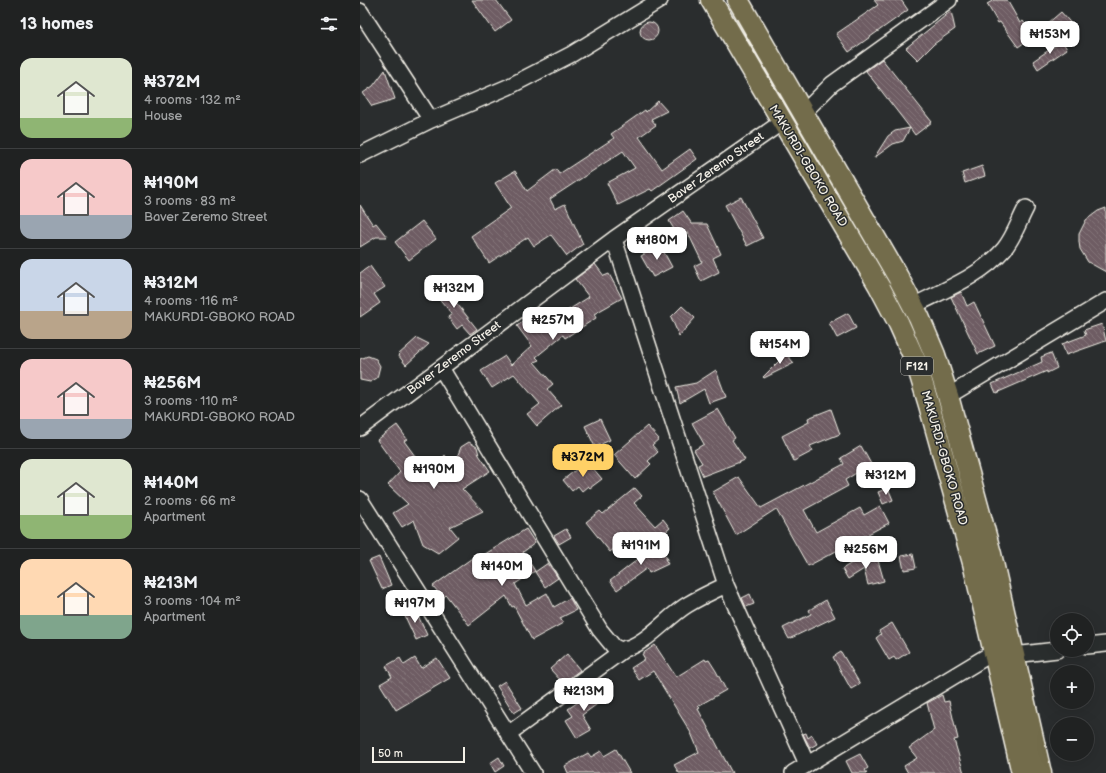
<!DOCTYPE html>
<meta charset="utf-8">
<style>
body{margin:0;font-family:"Balsamiq Sans",sans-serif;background:#282a2a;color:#f1f3f6;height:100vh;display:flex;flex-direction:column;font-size:15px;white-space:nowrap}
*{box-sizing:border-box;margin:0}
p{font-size:13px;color:#a2a4a5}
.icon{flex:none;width:22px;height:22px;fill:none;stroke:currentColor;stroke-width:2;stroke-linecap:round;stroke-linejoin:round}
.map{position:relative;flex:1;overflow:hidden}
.side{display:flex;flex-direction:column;background:#202222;width:360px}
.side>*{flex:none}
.tools{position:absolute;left:690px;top:613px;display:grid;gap:8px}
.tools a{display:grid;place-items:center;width:44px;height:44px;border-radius:50%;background:#202222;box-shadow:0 4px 16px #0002,0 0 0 1px #3d3f40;font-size:20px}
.scale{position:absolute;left:12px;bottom:10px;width:93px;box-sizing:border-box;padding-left:4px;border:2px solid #f4f1e8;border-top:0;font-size:11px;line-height:14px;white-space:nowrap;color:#f4f1e8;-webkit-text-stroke:3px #2a2d2e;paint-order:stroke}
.price{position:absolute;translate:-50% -34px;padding:0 9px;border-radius:8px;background:#fff;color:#222;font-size:13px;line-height:26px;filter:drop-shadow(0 1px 2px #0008)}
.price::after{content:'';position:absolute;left:50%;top:24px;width:12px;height:9px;margin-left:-6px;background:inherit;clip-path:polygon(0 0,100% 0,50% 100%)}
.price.on{background:#ffd166;color:#111}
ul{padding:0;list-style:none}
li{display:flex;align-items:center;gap:12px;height:100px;padding:0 20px}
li+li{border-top:1px solid #3d3f40}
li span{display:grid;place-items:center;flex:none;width:112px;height:80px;border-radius:12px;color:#555}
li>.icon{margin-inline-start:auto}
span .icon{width:48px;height:48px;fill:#fffc;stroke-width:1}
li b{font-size:17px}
h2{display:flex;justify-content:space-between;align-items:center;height:48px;padding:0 20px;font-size:17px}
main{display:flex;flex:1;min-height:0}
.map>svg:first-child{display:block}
</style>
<main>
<section class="side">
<h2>13 homes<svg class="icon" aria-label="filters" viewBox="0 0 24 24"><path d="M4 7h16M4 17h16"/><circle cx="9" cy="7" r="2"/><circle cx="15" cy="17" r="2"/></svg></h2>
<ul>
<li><span style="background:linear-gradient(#dfe7d0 75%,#8fb573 0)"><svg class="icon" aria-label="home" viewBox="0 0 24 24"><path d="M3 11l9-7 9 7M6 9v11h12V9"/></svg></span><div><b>₦372M</b><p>4 rooms · 132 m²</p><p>House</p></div></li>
<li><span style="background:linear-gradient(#f6c9c9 70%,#9aa5b1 0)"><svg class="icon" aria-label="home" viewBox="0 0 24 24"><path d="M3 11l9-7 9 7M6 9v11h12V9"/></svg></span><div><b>₦190M</b><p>3 rooms · 83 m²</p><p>Baver Zeremo Street</p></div></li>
<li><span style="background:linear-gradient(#c9d6e8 65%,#b9a48a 0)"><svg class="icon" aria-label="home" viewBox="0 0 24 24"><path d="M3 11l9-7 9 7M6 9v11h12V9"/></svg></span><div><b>₦312M</b><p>4 rooms · 116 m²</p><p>MAKURDI-GBOKO ROAD</p></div></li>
<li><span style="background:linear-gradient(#f6c9c9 75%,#9aa5b1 0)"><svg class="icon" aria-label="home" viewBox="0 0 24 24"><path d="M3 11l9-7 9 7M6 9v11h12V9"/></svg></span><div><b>₦256M</b><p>3 rooms · 110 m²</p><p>MAKURDI-GBOKO ROAD</p></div></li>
<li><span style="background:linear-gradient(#dfe7d0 70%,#8fb573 0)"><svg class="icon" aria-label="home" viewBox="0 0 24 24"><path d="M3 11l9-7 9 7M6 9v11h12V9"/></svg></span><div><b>₦140M</b><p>2 rooms · 66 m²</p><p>Apartment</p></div></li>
<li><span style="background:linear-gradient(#ffd9b3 70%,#7fa58c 0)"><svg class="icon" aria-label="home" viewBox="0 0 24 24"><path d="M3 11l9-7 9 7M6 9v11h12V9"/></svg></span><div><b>₦213M</b><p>3 rooms · 104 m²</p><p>Apartment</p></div></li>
</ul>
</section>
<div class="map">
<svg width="746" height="773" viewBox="0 0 746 773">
<defs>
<pattern id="building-back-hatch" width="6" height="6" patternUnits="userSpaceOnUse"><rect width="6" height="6" fill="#6e5c63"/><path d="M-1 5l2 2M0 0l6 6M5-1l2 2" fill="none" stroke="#837479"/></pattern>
</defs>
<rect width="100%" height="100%" fill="#2a2d2e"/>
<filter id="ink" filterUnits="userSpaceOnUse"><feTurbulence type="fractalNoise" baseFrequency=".025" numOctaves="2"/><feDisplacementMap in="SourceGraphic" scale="8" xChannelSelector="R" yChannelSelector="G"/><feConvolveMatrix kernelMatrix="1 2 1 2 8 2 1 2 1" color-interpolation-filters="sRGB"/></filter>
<g filter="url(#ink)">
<!-- building -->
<path fill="url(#building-back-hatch)" stroke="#f4f1e8" d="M112 0H136L151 20 135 32Z
M514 0H541L548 10 489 52 476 34 518 5Z
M634 0H647L660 23 663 21 674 36 658 47 640 22 638 23 627 4Z
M591 11 595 29 574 44 558 60 546 48Z
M701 12 715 28 698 36 687 24Z
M280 31a9 9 0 1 1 18 0a9 9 0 1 1-18 0Z
M702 41 707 49 678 69 673 61Z
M522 59 572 122 555 135 550 128 543 141 533 144 514 158 528 136 535 131 550 128 506 71Z
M25 70 35 99 12 106 3 93 13 86Z
M298 101 307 111 291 119 296 125 279 137 302 169 330 149 337 159 292 191 290 189 258 205 247 183 275 168 263 151 190 199 195 209 205 204 223 244 207 256 191 235 174 246 168 237 129 263 111 236 151 208 135 183 155 171 167 191 196 169 199 174 254 138 251 134 285 110 286 112Z
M622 166 625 176 605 183 602 173Z
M381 197 403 238 387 246 365 205Z
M0 205 13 225 16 223 27 237H16L0 247Z
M746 208V272L728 262 720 249 719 242V234L726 220 738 211Z
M323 211 332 224H347L361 254 353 258 359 272 341 281 334 266 342 262 328 233 317 234 309 221Z
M62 221 76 239 49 260 35 242Z
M300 245 312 267 293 277 281 256Z
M235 264 244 276 249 274 262 298 234 314 236 318 205 338 203 335 176 357 179 360 174 362 193 384 187 389 201 405 177 426 167 414 180 404 154 374 132 388 121 371 145 356 151 365 172 346 157 326 176 311 186 324 229 297 215 279Z
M10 266 25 287 14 294 20 303 0 317V273Z
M80 282 117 329 110 334 102 325 97 329 88 317 92 314 71 289Z
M601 292 607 306 614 302 635 346 618 354 591 297Z
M322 306 335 318 319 336 311 317Z
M488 313 496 328 477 338 469 323Z
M742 324 746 341 706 355 702 344 726 335 724 330Z
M57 338 69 344 46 365 38 355Z
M691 353 697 368 687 373V371L636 393 632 384 682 362 681 357Z
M426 354 434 363 404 378 403 377Z
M8 356 16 359 20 366 17 378 10 382 0 380V359Z
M356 370 366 397 349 403 344 389 320 403 316 387 336 383Z
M358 409 375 438 372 440 385 460 343 476 338 465 342 463 334 450 344 444 332 423Z
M471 409 480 434 450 446 453 451 434 461 422 436 449 422 448 418Z
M240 419 250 440 235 447 225 426Z
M37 425 47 439 44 441 55 456 51 459 69 477 85 455 92 470 101 447 109 442 117 447 119 455 130 471 102 489 123 511 90 527 98 537 78 553 63 544 54 520 42 527 33 513 48 504 28 485 40 472 17 440Z
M287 426 299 439 292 445 298 452 288 461 291 464 275 479 254 455Z
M501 446 511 464 485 480 488 486 444 510 456 532 500 508 504 515 520 506 529 523 448 566 416 509 376 535 353 492 379 477 401 508 484 464 481 458Z
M227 461 242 479 230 488 228 486 222 491 218 486 212 491 203 480Z
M275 488 282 496 274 503 295 526 303 519 310 528 287 548 276 535 258 548 257 546 250 552 226 522 240 511 243 514Z
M528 488 533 500 523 504 518 492Z
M166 529 175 543 163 552 175 571 155 584 166 605 187 593 194 607 210 598 216 610 200 618 203 623 172 640 154 606 152 607 146 596 109 625 86 595 83 598 73 586 115 556 117 559Z
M206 529 211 537 199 544 194 536Z
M295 544 308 559H305L308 564 289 573 287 568 257 590 250 581 286 553 285 552Z
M553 554 556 568 544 570 541 556Z
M503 556 505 559 517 557 524 581 508 585 504 569 488 579 482 569Z
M19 557 31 585 22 589 9 561Z
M188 563 198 578 185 587 175 572Z
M390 594 394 604 386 607 382 598Z
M466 600 475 617 429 639 423 628 451 614 449 610Z
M54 607 67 635 56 640 43 612Z
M532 623 549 652 536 660 534 657 529 660 516 638 521 634 519 631Z
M295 645 316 677 345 659 346 661 349 660 356 671 366 690 338 706 340 708 338 709 372 773H319L314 765 339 752 331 733 293 671 279 680 271 668 285 659 282 654Z
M481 652 500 684 491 689 473 657Z
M207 654 220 670 203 683 190 669Z
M40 658 44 665 55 658 61 668 77 658 90 678 36 710 20 684 32 677 26 666Z
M145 681 162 708 154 713 137 686Z
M240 687 247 697 222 715 231 730 217 738 206 720 213 716 208 709Z
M582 695 584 702 589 701 598 739 594 740 604 773H548L544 766 557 758 549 748 574 730 567 703Z
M446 733 448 738 452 735 457 744 450 748 443 734Z
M256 749 270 773H208L205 766 228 753 231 757 241 751 244 756Z
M500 754 508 768 505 770 507 773H492L486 761Z
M139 757 144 766 135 772 130 763Z"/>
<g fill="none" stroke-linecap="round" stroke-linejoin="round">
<defs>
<path id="minor" d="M0 11 71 120
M444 112 472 84 589 0
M0 155 71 120 148 87 212 54 300 0
M254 239 366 585 447 764
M553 306C584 290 621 276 644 249 654 237 659 221 666 208
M81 368 240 630 254 647 261 650C285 646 307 617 327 605 340 597 353 591 366 585
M588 396 746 301
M0 428 254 239 422 122
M0 499 173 773
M727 646 746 644
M654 655 697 650
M148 734 266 648
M433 773 634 652"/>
<path id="major" d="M351 0 519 286 539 324 556 362 569 405 613 563 662 773
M378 0 538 277 559 317 575 355 588 396 631 554 681 773"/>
</defs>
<!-- minor casing -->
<use href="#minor" stroke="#f4f1e8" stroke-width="18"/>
<!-- major casing -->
<use href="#major" stroke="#f4f1e8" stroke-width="23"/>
<!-- minor -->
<use href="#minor" stroke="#2a2d2e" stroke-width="15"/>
<!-- major -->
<use href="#major" stroke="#736c4b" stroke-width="20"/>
</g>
</g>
<g text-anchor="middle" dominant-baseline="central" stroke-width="3" stroke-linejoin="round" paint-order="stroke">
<!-- shield labels -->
<rect fill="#2a2d2e" stroke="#b7b6b0" stroke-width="1" x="541" y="357" width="32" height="18" rx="3"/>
<g font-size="11" font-weight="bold" fill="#f4f1e8">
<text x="557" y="366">F121</text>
</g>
<!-- street labels -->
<g font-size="12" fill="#f4f1e8" stroke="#2a2d2e">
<text transform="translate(448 166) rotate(59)">MAKURDI-GBOKO ROAD</text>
<text transform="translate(356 168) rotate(-35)">Baver Zeremo Street</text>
<text transform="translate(94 358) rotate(-37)">Baver Zeremo Street</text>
<text transform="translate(584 458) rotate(74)">MAKURDI-GBOKO ROAD</text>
</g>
</g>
</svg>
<div class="tools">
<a><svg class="icon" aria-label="locate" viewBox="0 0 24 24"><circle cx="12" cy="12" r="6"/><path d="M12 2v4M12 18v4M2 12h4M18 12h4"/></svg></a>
<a>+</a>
<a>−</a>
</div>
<div class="scale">50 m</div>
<b class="price" style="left:690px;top:55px">₦153M</b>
<b class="price" style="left:297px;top:261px">₦180M</b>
<b class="price" style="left:94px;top:309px">₦132M</b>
<b class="price" style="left:193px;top:341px">₦257M</b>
<b class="price" style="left:420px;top:365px">₦154M</b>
<b class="price on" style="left:223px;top:478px">₦372M</b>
<b class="price" style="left:74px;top:490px">₦190M</b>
<b class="price" style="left:526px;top:496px">₦312M</b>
<b class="price" style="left:281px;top:566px">₦191M</b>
<b class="price" style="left:506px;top:570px">₦256M</b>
<b class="price" style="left:142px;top:587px">₦140M</b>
<b class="price" style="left:55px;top:624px">₦197M</b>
<b class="price" style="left:224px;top:712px">₦213M</b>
</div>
</main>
